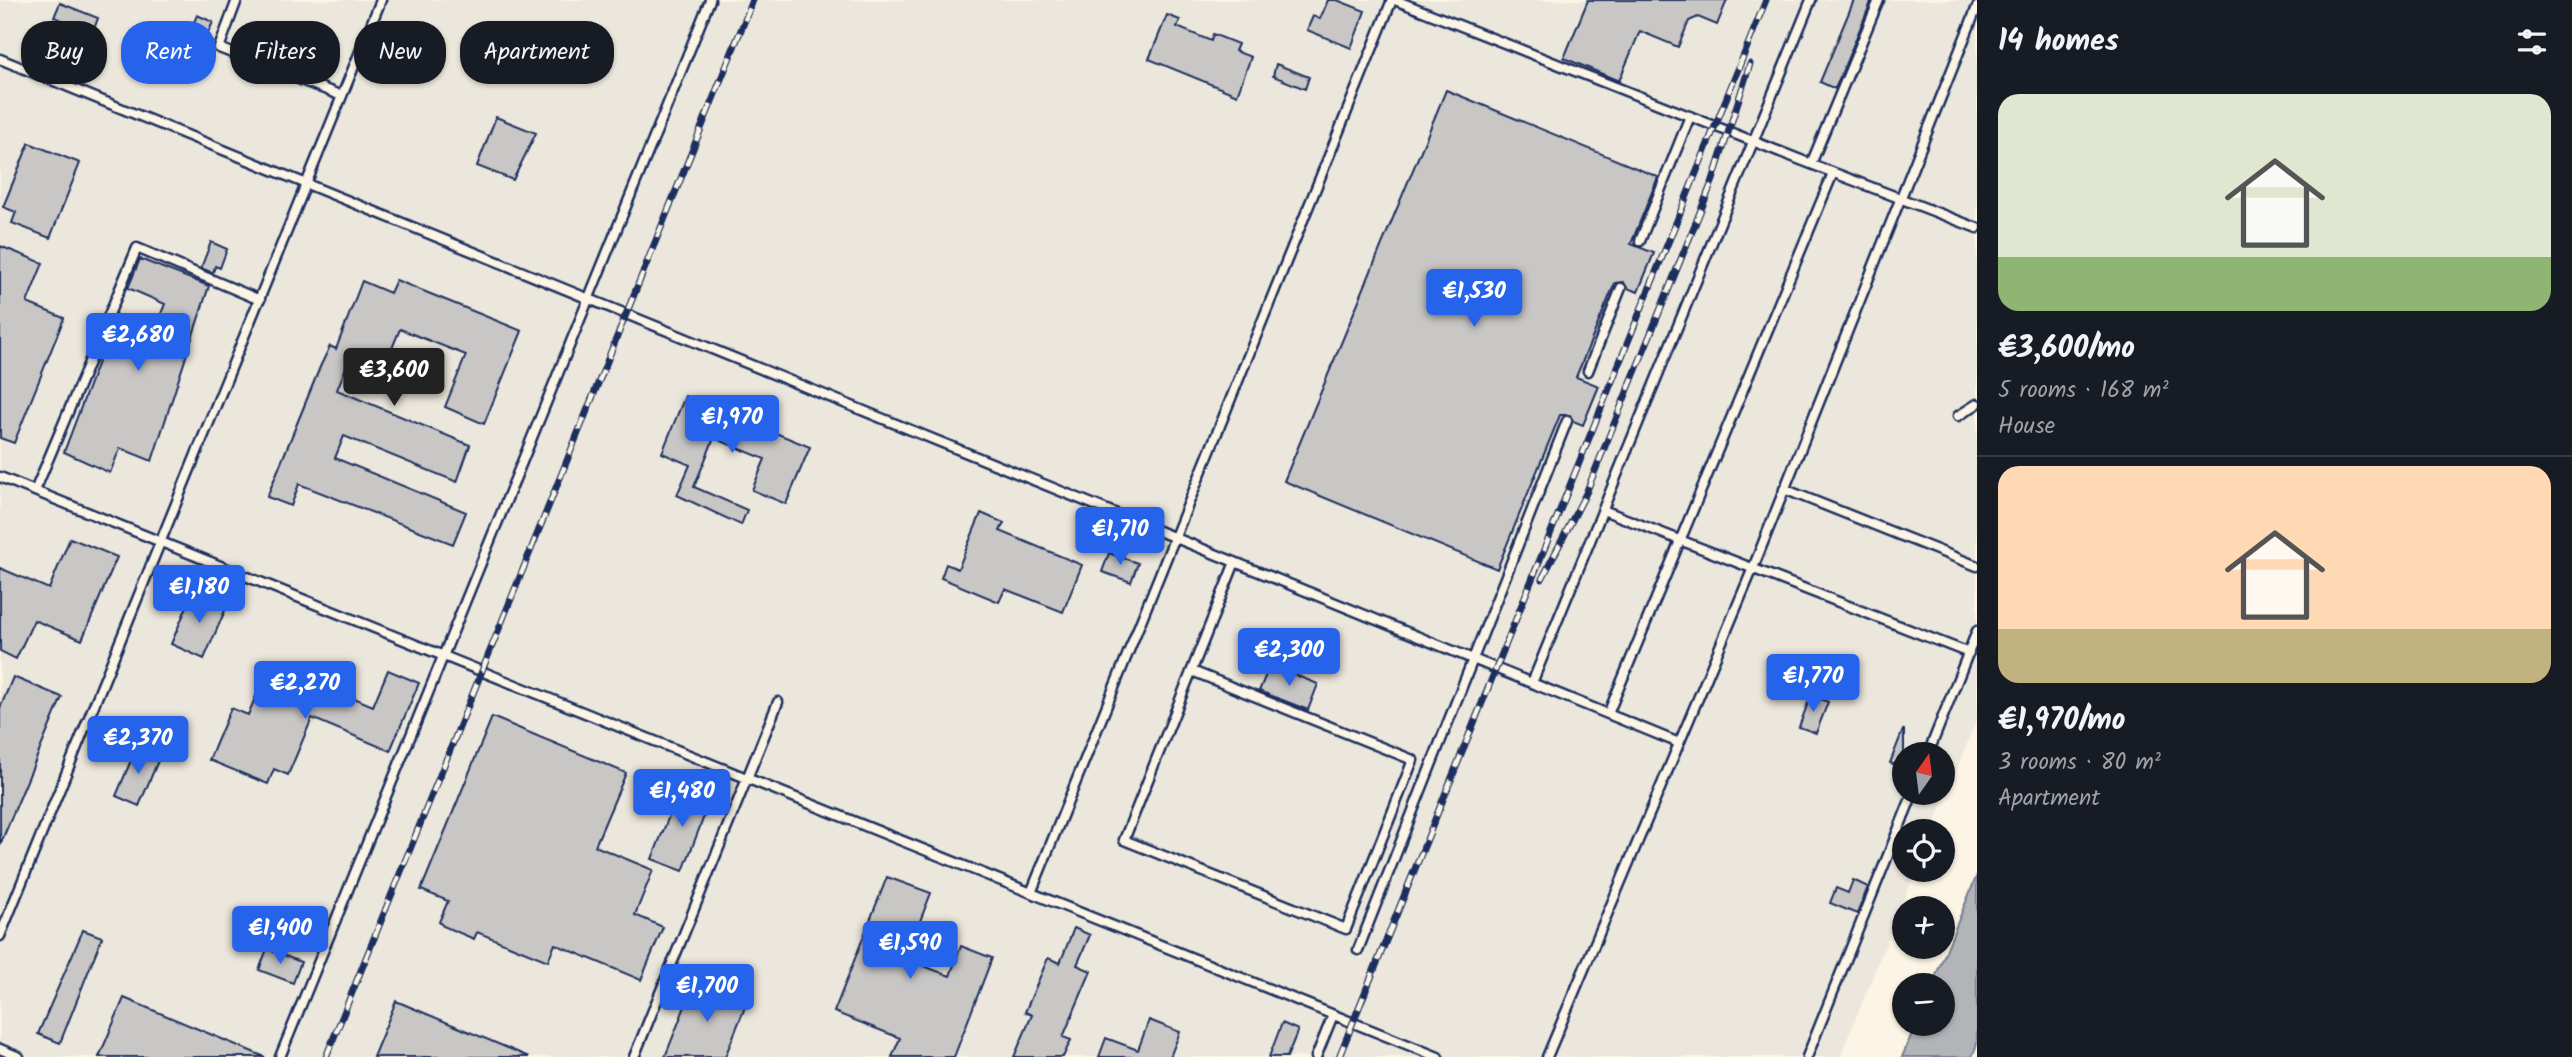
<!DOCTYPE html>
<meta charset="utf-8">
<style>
body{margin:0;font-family:Kalam,sans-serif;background:#20242c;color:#f1f3f6;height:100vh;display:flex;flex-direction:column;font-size:26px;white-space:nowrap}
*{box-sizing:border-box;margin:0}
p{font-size:23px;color:#9ea1a6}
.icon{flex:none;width:38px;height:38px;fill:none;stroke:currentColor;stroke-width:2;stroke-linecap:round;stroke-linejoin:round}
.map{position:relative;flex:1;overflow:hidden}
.side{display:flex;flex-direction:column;background:#171b24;width:595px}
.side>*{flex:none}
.guide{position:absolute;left:21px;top:21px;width:665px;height:63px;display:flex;gap:14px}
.needle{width:46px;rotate:14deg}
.fabs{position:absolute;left:1892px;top:742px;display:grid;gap:14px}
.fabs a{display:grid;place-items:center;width:63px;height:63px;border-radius:50%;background:#171b24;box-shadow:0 2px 5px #0004;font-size:35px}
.price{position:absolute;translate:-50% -60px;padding:0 16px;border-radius:7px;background:#2563eb;color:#fff;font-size:23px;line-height:46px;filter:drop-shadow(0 2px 4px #0008)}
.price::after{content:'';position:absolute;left:50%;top:42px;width:21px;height:16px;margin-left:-10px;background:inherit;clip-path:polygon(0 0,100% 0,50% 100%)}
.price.active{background:#222;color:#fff}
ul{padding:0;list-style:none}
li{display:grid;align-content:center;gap:14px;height:371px;padding:0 21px}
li+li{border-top:2px solid #363941}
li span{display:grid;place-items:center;height:217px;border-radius:21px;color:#555}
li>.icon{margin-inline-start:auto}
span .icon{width:126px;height:126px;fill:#fffc;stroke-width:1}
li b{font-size:30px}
h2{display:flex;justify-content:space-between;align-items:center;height:84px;padding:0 21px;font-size:30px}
.pill{padding:0 24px;border-radius:28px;background:#171b24;box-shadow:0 2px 5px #0004;font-size:24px;line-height:63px}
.pill.active{background:#2563eb;color:#fff}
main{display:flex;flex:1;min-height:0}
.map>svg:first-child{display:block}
</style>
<main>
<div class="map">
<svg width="1977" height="1057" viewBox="0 0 1977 1057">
<rect width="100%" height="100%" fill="#fcf5e5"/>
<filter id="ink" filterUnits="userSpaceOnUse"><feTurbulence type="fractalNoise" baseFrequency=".0143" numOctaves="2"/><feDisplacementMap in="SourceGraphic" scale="14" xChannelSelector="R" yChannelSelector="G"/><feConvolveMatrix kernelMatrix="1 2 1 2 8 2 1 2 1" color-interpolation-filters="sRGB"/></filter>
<g filter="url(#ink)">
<!-- built -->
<path fill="#ece7dc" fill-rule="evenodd" d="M0 0H1977V719L1932 831H1904V870H1916L1840 1057H0ZM1904 754H1942V793H1904Z"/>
<!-- water -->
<path fill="#b2b4b8" stroke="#767f94" stroke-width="2" d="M1977 875V1044L1972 1057H1902L1916 1024H1942V985H1932Z"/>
<!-- building -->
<path fill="#c8c7c6" stroke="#1b2f5e" stroke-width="2" d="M1328 0H1337L1365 11 1351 48 1307 30 1313 16 1320 19Z
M1588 0H1727L1717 25 1698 17 1689 21 1678 47 1640 31 1619 81 1564 58Z
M1854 0H1872L1835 89 1820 82Z
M60 3 98 18 93 32 54 17Z
M197 15 213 22 206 38 190 32Z
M1167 15 1180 20 1177 27 1211 41 1213 34 1238 44 1235 51 1251 57 1237 95 1149 59Z
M1276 64 1309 77 1305 89 1273 76Z
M1446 90 1658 177 1631 244 1654 253 1638 292 1627 288 1623 282 1615 283 1576 377 1599 386 1583 425 1573 421 1570 415H1560L1497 569 1284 481Z
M496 117 536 133 513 180 477 166Z
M29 143 80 163 50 238 12 223 16 212 3 207Z
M211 242 227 249 220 268 215 266 213 273 201 268Z
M0 246 43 263 27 303 64 318 14 443 0 438Z
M140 259 209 286 152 461 120 448 110 473 64 452 112 325 124 330 128 320 154 331 165 304 128 288Z
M396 280 522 331 484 424 445 407 466 355 400 329 383 370 350 357 337 390 470 445 457 482 344 436 335 458 466 512 453 544 299 484 291 506 267 497 320 367 330 346 336 349 362 281 390 293Z
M685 396 810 447 786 504 752 490 765 459 714 438 694 487 747 510 741 525 677 495 690 465 662 453Z
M981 513 1004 523 1000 531 1082 565 1063 612 1005 589 999 602 941 578 946 564 958 569Z
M70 538 117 557 82 640 34 620 16 659 0 651V568L49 589Z
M1109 553 1138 563 1131 582 1102 572Z
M193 592 227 606 204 659 171 644Z
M270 663 373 706 388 670 419 683 390 751 312 718 288 775 274 769 268 784 209 760 231 708 248 715Z
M1270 665 1318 684 1308 710 1259 691Z
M13 677 62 697 0 845V708Z
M1811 695 1828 702 1816 733 1799 727Z
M492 717 626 773 595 846 653 870 635 915 663 927 641 980 555 944 548 961 477 932 474 939 443 926 439 922 448 901 421 890Z
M1903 730H1904V768L1890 763Z
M137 746 160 756 139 806 116 796Z
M681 786 711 798 683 871 652 859Z
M887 877 931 893 905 959 950 976 961 946 992 958 954 1057H892L900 1038 834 1012Z
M1853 880 1868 887 1857 914 1830 903 1836 888 1848 893Z
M1074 928 1090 935 1077 965 1091 971 1063 1037 1071 1040 1063 1057H1014L1032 1015 1025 1012 1048 958 1060 963Z
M83 930 102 937 60 1043 38 1034Z
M267 949 301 962 293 983 259 970Z
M695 981 747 1002 725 1057H665Z
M124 998 265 1057H99Z
M396 1001 529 1057H373Z
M1149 1020 1180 1032 1170 1057H1099L1106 1038 1138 1050Z
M1282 1023 1298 1030 1287 1057H1269Z"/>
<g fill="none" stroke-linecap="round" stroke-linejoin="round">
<defs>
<path id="lane" d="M237 0 219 48 342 96
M1395 0 1811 164
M1879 0 1811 164 1977 228
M0 59 1679 743
M1640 241 1690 116
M1588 371 1621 288
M1958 416 1977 404
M0 477 1438 1057
M1784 489 1977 566
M35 491 137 248 260 300
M1603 510 1969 653
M1192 671 1413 760 1346 929 1124 840 1235 562
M1532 683 1811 0
M1608 714 1833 173
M1928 754 1977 631
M1031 893 1392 0
M0 936 381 0
M1358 950 1567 421
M0 1049 19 1057
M280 1057 710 0
M634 1057 778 702
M1316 1057 1333 1015
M1547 1057 1753 568 1977 7
M1807 1057 1913 793"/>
</defs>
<!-- lane casing -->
<use href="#lane" stroke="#1b2f5e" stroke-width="13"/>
<!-- lane -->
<use href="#lane" stroke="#fcf5e5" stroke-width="8"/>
<defs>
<path id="rail" d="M1542 579 1586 493 1713 180 1750 64
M326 1057 753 0
M1339 1057 1766 0"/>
</defs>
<!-- rail casing -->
<use href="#rail" stroke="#1b2f5e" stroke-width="7"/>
<!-- rail -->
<use href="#rail" stroke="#fcf5e5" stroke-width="4.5" stroke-dasharray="13" stroke-linecap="butt"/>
</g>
</g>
</svg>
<div class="fabs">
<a><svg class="needle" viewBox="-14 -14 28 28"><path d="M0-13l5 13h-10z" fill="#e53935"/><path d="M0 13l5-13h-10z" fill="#9ea1a6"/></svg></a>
<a><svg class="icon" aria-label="locate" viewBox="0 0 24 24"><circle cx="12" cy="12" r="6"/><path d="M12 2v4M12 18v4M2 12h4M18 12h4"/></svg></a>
<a>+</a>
<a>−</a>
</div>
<b class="price" style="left:1474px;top:329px">€1,530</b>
<b class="price" style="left:138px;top:373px">€2,680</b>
<b class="price active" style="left:394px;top:408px">€3,600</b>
<b class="price" style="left:732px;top:455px">€1,970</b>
<b class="price" style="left:1120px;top:567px">€1,710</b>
<b class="price" style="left:199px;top:625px">€1,180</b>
<b class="price" style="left:1289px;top:688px">€2,300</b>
<b class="price" style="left:1813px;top:714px">€1,770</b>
<b class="price" style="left:305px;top:721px">€2,270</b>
<b class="price" style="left:138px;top:776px">€2,370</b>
<b class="price" style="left:682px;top:829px">€1,480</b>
<b class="price" style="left:280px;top:966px">€1,400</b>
<b class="price" style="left:910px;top:981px">€1,590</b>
<b class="price" style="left:707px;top:1024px">€1,700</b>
<div class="guide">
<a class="pill">Buy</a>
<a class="pill active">Rent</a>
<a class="pill">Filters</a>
<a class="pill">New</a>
<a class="pill">Apartment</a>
</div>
</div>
<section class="side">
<h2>14 homes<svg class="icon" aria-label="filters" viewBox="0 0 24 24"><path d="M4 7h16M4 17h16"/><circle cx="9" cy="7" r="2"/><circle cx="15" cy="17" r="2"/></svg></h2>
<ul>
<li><span style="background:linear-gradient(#dfe7d0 75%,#8fb573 0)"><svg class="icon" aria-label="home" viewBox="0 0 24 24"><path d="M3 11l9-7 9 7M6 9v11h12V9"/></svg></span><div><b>€3,600/mo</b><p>5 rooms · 168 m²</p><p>House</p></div></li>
<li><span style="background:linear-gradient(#ffd9b3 75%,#c2b280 0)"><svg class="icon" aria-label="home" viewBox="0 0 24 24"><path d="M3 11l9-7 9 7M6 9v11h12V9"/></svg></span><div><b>€1,970/mo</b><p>3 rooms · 80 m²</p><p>Apartment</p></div></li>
</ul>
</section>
</main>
